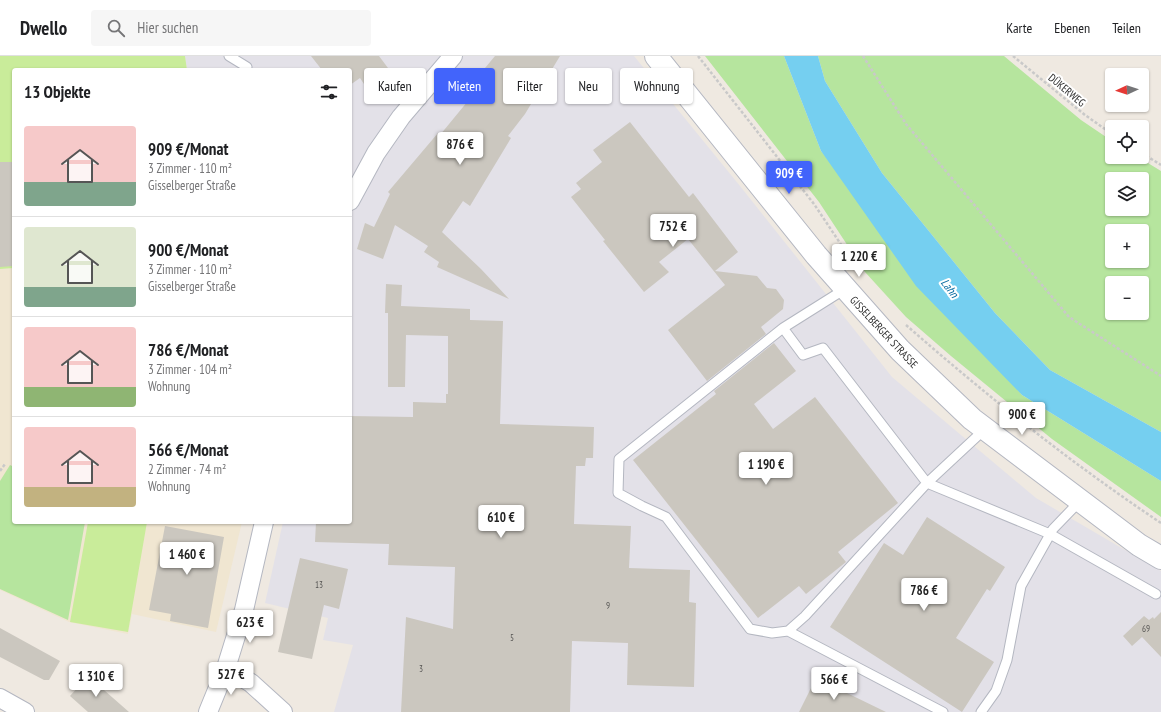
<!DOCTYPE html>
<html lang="de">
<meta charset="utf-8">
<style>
body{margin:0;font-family:"PT Sans Narrow",sans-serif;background:#f6f6f6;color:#202124;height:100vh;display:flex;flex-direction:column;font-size:15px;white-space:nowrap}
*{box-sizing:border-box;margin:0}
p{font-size:13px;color:#757577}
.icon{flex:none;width:22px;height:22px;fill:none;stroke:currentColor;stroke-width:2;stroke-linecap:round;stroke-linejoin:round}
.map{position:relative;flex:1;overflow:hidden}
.panel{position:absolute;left:12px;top:12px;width:340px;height:456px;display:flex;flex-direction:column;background:#fff;border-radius:4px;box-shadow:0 1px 3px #0004}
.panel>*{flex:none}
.banner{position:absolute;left:364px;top:12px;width:380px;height:36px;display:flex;gap:8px}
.needle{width:26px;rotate:267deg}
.buttons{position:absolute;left:1105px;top:12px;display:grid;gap:8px}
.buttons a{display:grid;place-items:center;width:44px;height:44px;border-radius:4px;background:#fff;box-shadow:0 1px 3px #0004;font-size:20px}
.price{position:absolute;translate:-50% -34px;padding:0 9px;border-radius:4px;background:#fff;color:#222;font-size:13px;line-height:26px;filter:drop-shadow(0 1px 2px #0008)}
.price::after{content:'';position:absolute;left:50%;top:24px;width:12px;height:9px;margin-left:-6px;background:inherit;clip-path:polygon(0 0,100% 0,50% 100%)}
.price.selected{background:#4264fb;color:#fff}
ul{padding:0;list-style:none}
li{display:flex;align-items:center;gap:12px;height:100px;padding:0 12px}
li+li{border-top:1px solid #e0e0e0}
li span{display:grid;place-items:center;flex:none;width:112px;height:80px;border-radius:4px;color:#555}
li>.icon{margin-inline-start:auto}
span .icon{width:48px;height:48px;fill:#fffc;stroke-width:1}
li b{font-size:17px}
h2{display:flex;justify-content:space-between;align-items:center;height:48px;padding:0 12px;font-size:17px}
.chip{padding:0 14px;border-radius:4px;background:#fff;box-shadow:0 1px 3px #0004;font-size:14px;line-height:36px}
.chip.selected{background:#4264fb;color:#fff}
header{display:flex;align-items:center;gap:24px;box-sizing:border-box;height:56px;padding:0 20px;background:#fff;border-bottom:1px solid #e0e0e0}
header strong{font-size:19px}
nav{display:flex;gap:22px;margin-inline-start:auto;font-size:14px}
.search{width:280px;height:36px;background:#f6f6f6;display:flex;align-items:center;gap:10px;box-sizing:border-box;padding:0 14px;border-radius:4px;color:#757577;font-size:15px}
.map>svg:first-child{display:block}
</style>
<header>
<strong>Dwello</strong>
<div class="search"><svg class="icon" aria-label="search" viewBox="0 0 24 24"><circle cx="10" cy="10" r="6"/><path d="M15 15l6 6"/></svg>Hier suchen</div>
<nav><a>Karte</a><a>Ebenen</a><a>Teilen</a></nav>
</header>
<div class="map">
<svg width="1161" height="656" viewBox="0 0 1161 656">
<rect width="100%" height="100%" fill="#efe9e1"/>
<!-- industrial -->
<path fill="#e3e1e8" d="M185 0H634L740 130 892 321 1036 442 1161 515V656H334L353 589 323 584 328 562 265 547 283 466H350V14H187Z"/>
<!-- education -->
<path fill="#f0e6d1" d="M14 212V466H242L216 576 132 558 128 578 69 566 0 534V213Z"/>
<!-- green -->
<path fill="#b6e59e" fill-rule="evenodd" d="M705 0H784L821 95 1022 339 1161 425V461L1052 383 951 300 906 261 865 216 819 146Z
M818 0H1004L1081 64 1112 85V101H1138L1161 115V376L1050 314 995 257 882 117 825 25ZM1112 123H1142V153H1112ZM1112 175H1142V205H1112ZM1112 227H1142V257H1112Z
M10 409 14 411V466H85L68 564 0 533V425Z"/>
<!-- pitch -->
<path fill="#c9ec9a" d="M0 0H185L187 14H14V212L0 213Z
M88 466H147L128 576 70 566Z"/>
<!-- water -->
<path fill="#75cff0" d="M784 0H818L825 25 882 117 995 257 1050 314 1161 376V425L1022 339 916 230 821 95Z"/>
<!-- building -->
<path fill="#cbc7bf" d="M311 0H379L397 24 378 39 367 25 364 28 360 22 350 29V14H322Z
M495 0H560L525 58 508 80 511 82 470 150 463 145 442 176 481 213 509 243 437 211 439 206 424 196 428 190 395 169 383 203 357 193 365 167 374 171 390 138 388 136 438 77 440 79 486 23 480 18Z
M630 66 689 141 693 137 738 196 715 215 757 220 767 232 776 233 784 244 783 253 761 271 766 278 707 325 668 274 725 229 688 183 659 206 669 216 644 236 603 185 605 184 571 141 581 133 576 127 602 106 593 94Z
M0 106H14V210L0 211Z
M386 228 402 229 401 250 470 253V264L503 265 500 368 594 371 593 402H586L585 410H576L574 468 631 470 629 512 690 514 689 546 696 547 694 631 627 629 628 587 572 585 570 656H401L406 561 453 573 455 511 388 509 389 488 315 486 316 466H350V360L413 361V346L446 347V338H448V280L406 279 405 331H388V257H385Z
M774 287 796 315 754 348 773 373 815 341 898 447 838 496 846 506 806 538 799 530 758 562 633 404 716 338 714 335Z
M927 461 1005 511 990 535 987 533 956 582 994 606 962 656 830 571 884 487 903 499Z
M165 470 224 481 208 572 170 565 171 558 149 554Z
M300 502 348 513 339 553 324 549 312 603 278 596Z
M1161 556V601L1142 581 1132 590 1123 580 1144 560 1149 564 1153 561 1154 563Z
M0 572 60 605 49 624H44L0 601Z
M88 620 129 656H88L70 640Z
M816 622 886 656H799Z"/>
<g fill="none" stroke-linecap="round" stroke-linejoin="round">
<defs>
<path id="service" d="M229 0 247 11
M783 272 845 233
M985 373 927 427 805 560 788 575 772 577 750 573 666 461 642 450 618 437 619 403 783 272 803 299 823 292 927 427 1050 478 1156 538
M788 575 943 656
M981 656 996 635 1007 604 1021 530 1053 473 1080 445"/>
<path id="minor" d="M350 145 376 97 401 61 453 0
M226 612 251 627 283 656
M0 642 25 656
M208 656 226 612 244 554 264 466"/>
<path id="secondary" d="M656 0 816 199 900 294 972 363 1139 489 1161 502"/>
</defs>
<!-- service casing -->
<use href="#service" stroke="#b4b7c1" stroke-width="11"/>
<!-- minor casing -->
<use href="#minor" stroke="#b4b7c1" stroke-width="20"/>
<!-- secondary casing -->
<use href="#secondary" stroke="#b4b7c1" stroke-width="24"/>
<!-- path -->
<path stroke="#c9c9c9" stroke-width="2.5" stroke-dasharray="3 2" stroke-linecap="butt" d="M698 0 814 148 858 214
M863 0 906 68 1069 261 1161 320
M1013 0 1085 59 1112 78
M1142 97 1161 109
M906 269C987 340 1071 407 1161 467
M0 415 5 408"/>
<!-- service -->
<use href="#service" stroke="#fff" stroke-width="9"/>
<!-- minor -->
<use href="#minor" stroke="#fff" stroke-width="18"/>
<!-- secondary -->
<use href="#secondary" stroke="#fff" stroke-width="22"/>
</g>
<g text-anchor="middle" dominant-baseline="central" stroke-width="4" stroke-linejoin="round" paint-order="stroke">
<!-- number labels -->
<g font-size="9" fill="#555452">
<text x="319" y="528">13</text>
<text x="608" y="549">9</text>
<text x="1146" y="572">69</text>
<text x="512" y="581">5</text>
<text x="421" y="612">3</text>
</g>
<!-- street labels -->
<g font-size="11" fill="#2e2e2e" stroke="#fff">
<text transform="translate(1067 34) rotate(40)">DÜKERWEG</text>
<text transform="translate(884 276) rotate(47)">GISSELBERGER STRASSE</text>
</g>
<!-- water labels -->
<g font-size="12" font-style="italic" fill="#0d6fa3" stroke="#fff">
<text transform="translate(950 232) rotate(53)">Lahn</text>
</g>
</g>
</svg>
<div class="buttons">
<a><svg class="needle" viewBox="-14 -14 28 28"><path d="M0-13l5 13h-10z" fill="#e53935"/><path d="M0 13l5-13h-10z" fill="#757577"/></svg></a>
<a><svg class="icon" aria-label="locate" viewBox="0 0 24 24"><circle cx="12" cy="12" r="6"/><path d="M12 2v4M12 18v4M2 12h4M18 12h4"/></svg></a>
<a><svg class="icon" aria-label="layers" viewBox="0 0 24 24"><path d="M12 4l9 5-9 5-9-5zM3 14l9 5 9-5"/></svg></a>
<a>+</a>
<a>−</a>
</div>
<b class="price" style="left:460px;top:110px">876 €</b>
<b class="price selected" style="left:789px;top:139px">909 €</b>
<b class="price" style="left:673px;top:192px">752 €</b>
<b class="price" style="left:859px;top:222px">1 220 €</b>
<b class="price" style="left:1022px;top:380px">900 €</b>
<b class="price" style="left:766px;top:430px">1 190 €</b>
<b class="price" style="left:501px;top:483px">610 €</b>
<b class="price" style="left:187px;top:520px">1 460 €</b>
<b class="price" style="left:924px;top:556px">786 €</b>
<b class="price" style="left:250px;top:588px">623 €</b>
<b class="price" style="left:231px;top:640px">527 €</b>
<b class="price" style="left:96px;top:642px">1 310 €</b>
<b class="price" style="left:834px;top:645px">566 €</b>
<div class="banner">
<a class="chip">Kaufen</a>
<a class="chip selected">Mieten</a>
<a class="chip">Filter</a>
<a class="chip">Neu</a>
<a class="chip">Wohnung</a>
</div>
<section class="panel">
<h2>13 Objekte<svg class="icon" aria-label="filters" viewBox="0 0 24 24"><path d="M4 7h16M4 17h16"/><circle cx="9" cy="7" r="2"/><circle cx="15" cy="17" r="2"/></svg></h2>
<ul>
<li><span style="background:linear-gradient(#f6c9c9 70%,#7fa58c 0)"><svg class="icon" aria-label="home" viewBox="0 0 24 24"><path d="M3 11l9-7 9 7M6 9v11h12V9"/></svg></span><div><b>909 €/Monat</b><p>3 Zimmer · 110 m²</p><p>Gisselberger Straße</p></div></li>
<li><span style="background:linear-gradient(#dfe7d0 75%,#7fa58c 0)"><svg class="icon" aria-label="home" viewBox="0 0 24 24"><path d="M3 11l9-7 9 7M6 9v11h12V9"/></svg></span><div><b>900 €/Monat</b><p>3 Zimmer · 110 m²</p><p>Gisselberger Straße</p></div></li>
<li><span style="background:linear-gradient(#f6c9c9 75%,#8fb573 0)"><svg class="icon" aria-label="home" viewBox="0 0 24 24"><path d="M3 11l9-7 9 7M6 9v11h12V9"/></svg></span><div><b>786 €/Monat</b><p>3 Zimmer · 104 m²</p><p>Wohnung</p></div></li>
<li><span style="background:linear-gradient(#f6c9c9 75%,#c2b280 0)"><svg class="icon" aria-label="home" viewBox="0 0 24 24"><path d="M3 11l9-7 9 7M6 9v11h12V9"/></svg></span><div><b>566 €/Monat</b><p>2 Zimmer · 74 m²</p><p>Wohnung</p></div></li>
</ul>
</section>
</div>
